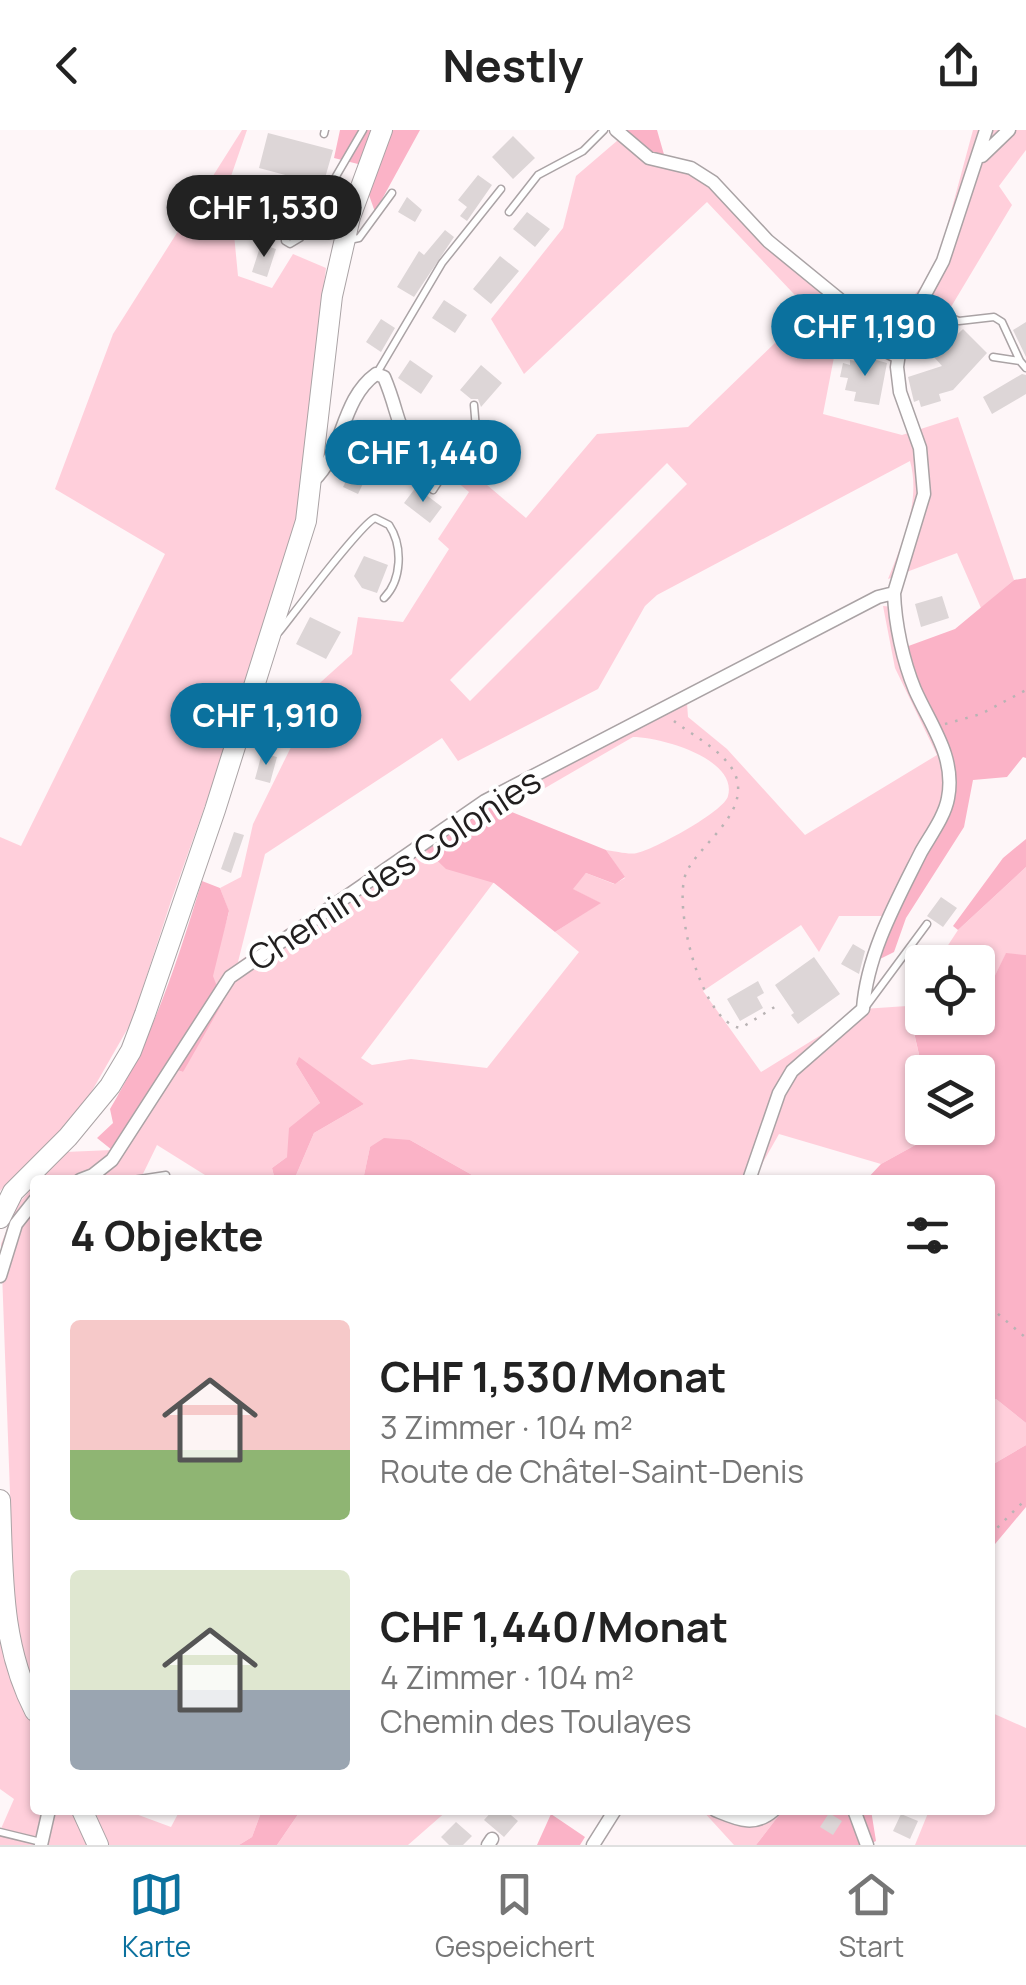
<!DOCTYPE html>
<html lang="de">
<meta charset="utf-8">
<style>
body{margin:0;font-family:Manrope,sans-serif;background:#f6f6f6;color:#222;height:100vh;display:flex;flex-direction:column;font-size:38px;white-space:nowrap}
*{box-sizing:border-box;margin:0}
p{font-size:32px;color:#767676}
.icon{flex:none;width:55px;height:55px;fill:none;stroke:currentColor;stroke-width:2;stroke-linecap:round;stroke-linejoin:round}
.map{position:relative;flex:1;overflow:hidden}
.details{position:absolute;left:30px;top:1045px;width:965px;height:640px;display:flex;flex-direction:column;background:#fff;border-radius:10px;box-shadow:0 2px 8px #0004}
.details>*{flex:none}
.controls{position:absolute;left:905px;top:815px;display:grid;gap:20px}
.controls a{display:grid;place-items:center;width:90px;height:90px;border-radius:10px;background:#fff;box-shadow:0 2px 8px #0004;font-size:50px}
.price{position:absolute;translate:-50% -85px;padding:0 22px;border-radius:35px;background:#0b719e;color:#fff;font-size:32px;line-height:65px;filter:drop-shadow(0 2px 5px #0008)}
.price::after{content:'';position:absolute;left:50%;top:60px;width:30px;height:22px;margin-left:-15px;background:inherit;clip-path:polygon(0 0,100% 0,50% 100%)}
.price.selected{background:#222;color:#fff}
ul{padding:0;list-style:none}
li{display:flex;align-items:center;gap:30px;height:250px;padding:0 40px}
li span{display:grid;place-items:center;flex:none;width:280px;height:200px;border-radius:10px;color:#555}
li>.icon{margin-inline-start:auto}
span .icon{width:120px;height:120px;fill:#fffc;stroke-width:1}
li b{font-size:42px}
h2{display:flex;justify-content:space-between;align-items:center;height:120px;padding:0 40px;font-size:42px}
header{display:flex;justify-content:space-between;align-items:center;height:130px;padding:0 40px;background:#fff;font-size:45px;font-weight:700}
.tabs{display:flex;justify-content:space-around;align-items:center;height:140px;border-top:2px solid #e0e0e0;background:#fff;font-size:28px;color:#767676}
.tabs a{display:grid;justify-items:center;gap:5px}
.tabs .selected{color:#0b719e}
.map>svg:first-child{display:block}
</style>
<header><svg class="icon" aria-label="back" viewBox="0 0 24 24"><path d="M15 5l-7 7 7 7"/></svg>Nestly<svg class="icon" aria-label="share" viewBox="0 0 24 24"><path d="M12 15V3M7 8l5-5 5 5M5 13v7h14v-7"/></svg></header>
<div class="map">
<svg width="1026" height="1715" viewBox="0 0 1026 1715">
<rect width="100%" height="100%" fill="#fef6f8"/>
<!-- green -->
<path fill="#ffcfdb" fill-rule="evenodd" d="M242 0H247L229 52 238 146 272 158 293 124 326 138 296 392 239 580 171 771 132 891 81 980 0 1061V707L21 716 165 424 55 359 113 204Z
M973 0H1026V20L999 56 1012 75 948 182 909 171 935 141Z
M618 10 700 37 766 105 872 197 835 222 823 284 902 305 958 287 1014 450 981 478 957 423 888 449C903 412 921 370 910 331L657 465 645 476 598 559 458 631 442 608 265 724 238 832 487 662 680 562 687 573 688 587 727 619 805 705 937 625 895 538 883 476 894 477 903 517 944 617 948 671 888 786H839L819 822 801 795 703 861 761 942 863 879 907 876 922 854V879L908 877 923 942 919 1013 881 1034 779 1004 753 1050H481L410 1010 370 1017 363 1050H294L314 1003 364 974 296 934 320 973 287 1027 272 1038 275 1050H213L157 1015 140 1050H40L65 1022 112 1020 165 936 183 942 229 782 220 758 241 747 253 694 294 611 312 560 352 524 358 487 403 492 449 419 438 409 469 362 450 346 460 332 526 388 597 304 688 297 809 180 707 72 524 244 491 189 563 98 576 46ZM667 333 687 354 470 571 450 550ZM633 607C661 607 738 629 728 666 725 681 653 720 637 723 629 725 615 721 606 720L625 748 614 754 586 743 572 759 600 773 555 802 579 822 487 938 411 929 372 935 361 928 494 752 482 676 507 680Z
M1026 737V825L1006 824 978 880V832H937L958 800Z
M35 1055V1566L15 1501 1 1114 17 1075Z
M990 1269H996L1026 1293V1315L990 1336Z
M0 1508 35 1595V1680H72L90 1715H0V1701L14 1669 0 1659Z
M990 1582 1026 1598V1715H915L928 1683 921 1680H990Z
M95 1680H125L171 1697 180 1680H262L252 1707 239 1715H106Z
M301 1680H448L408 1715H277Z
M702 1680H783L756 1715H734Z"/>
<!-- forest -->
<path fill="#fbb3c7" d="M340 0H420L375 82 358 34 334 28Z
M609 0H657L665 28 618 10Z
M1026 448V628L1023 627 1007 647 973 650 964 697 906 788 894 822 874 832 948 671 950 641 903 518 955 499 1014 450Z
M482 676 507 680 606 720 625 747 615 754 586 743 573 759 601 773 555 802 494 753 446 739 424 718Z
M1026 709V737L958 800 953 796 1003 728Z
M202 751 220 758 229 781 213 846 223 872 183 942 165 936 112 1020 97 1008 113 993 110 979C154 905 177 832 202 751Z
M1006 823 1026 825V1293L996 1269H990V1050H866L881 1034 919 1013 922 965V998H978V942H923L908 876 922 879V888H938L945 905 970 888H978V880Z
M299 927 364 974 314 1003 294 1050H275L272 1038 287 1027 289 998 320 973 296 934Z
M384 1008 410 1010 481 1050H363L370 1017Z
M1026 1315V1377L990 1420V1336Z
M262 1680H301L277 1715H239L252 1707Z
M783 1680H871L876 1711 868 1715H756Z
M551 1684 585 1707 580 1715H537Z"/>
<!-- building -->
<path fill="#ddd6d7" d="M268 3 333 20 323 55 259 38Z
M513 6 535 28 513 49 492 27Z
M478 45 492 55 467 91 460 86 467 77 458 70Z
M407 67 422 80 415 92 398 82Z
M527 82 550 99 535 117 513 99Z
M445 100 454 107 414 167 397 157 419 121 424 125Z
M261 114 276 119 267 147 252 142Z
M500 126 519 141 491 174 473 159Z
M444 170 467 185 455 203 432 188Z
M381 189 395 198 381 222 366 212Z
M1026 192V227L1013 200Z
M963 199 987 223 953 260 939 264 941 271 921 277 919 270 914 272 908 247 942 236 934 227Z
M862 226 887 233 879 275 854 271 856 262 845 260 848 248 840 247 843 233 850 235V230L861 232Z
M410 230 433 246 421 264 398 248Z
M481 235 502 253 481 277 478 269H471L460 260Z
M1022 244 1026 245V264L992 284 983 267Z
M356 331 371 337 358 364 343 357Z
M416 357 442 377 430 393 404 373Z
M364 426 388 435 377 463 362 458 354 446Z
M942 466 949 488 921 497 915 474Z
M310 487 341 502 326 529 296 514Z
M281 580 296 587 284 610 274 605 278 597 273 595Z
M262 623 277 627 270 653 255 649Z
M234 702 244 705 231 743 221 739Z
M941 767 957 778 943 797 927 786Z
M853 814 865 821 859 844 841 834Z
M814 827 840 864 798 894 791 885 794 883 775 855Z
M758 851 764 863 757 867 763 878 740 891 727 869Z
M493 1680H505L518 1691 504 1707 484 1690Z
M829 1683 842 1691 833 1705 820 1697Z
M901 1684 918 1691 910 1709 893 1701Z
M456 1692 472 1706 463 1715H449L441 1707Z"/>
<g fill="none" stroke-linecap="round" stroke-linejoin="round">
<defs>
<path id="lane" d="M324 4 325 0
M286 74 285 111 290 114 300 108 363 0
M509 82 538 45 583 21 604 0
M349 110 359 108 392 63
M920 176 959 191 994 187 1002 192 1020 231 1026 238
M993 227 1020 231
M377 243 442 133 501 59
M474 275 476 299
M433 360 448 337
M279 502C295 482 360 395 375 388L389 395C403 416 402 450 384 468
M867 875 927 794
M133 1050 166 1045
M0 1702 41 1712"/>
<path id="street" d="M616 0 649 28 691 38 713 52 768 111 850 178 888 222 898 227
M982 26 1009 0
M313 351C344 323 340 270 376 244L384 247C404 294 392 306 439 338L456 332 476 300
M80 1050 93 1045 112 1030 230 847 485 671 878 467 894 463
M749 1050 779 963 792 941 863 879C867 824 896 772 921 722 930 706 945 686 948 668 956 627 931 596 915 560 903 531 895 494 894 463L924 364 920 318 900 262 897 237 901 209 943 131 986 0
M0 1146 16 1094 35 1070
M715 1680C737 1689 754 1698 774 1680
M854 1680 867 1715
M41 1715 49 1680
M488 1715 492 1709
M593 1715 615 1680"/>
<path id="primary" d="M0 1088 13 1062 68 1007 110 956 131 921 145 884 215 680 306 391 332 166 350 87 382 0
M0 1370C3 1443 0 1514 35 1581
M82 1680 98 1715"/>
</defs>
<!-- lane casing -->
<use href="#lane" stroke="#aaa3a5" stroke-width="9"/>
<!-- street casing -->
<use href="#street" stroke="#aaa3a5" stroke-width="15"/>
<!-- primary casing -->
<use href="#primary" stroke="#aaa3a5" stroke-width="22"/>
<!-- path -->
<path stroke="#b9b3b4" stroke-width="2.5" stroke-dasharray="2.5 8" stroke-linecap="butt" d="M674 591C694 607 735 626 738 655 741 689 701 714 687 741 671 772 701 894 741 898L781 873
M945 594 981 584 1026 560
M990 1177 1026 1208
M990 1405 1026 1369"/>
<!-- lane -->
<use href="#lane" stroke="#fff" stroke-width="6"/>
<!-- street -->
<use href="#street" stroke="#fff" stroke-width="12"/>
<!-- primary -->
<use href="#primary" stroke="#fff" stroke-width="20"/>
</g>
<g text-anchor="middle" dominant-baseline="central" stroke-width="8" stroke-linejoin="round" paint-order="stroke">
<!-- street labels -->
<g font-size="35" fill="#211f1f" stroke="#fff">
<text transform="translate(394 739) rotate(-33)">Chemin des Colonies</text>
</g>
</g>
</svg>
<div class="controls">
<a><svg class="icon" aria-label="locate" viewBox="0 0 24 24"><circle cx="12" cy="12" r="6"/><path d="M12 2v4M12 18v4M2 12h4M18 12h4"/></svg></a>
<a><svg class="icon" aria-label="layers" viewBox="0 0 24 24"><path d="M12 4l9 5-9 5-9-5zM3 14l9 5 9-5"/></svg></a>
</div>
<b class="price selected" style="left:264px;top:130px">CHF 1,530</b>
<b class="price" style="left:865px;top:249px">CHF 1,190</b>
<b class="price" style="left:423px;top:375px">CHF 1,440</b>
<b class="price" style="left:266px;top:638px">CHF 1,910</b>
<section class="details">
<h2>4 Objekte<svg class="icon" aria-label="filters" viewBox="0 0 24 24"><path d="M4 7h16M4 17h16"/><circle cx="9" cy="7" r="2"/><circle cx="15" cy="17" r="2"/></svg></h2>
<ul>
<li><span style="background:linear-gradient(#f6c9c9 65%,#8fb573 0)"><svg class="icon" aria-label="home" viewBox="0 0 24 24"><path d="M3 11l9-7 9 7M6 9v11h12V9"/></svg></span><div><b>CHF 1,530/Monat</b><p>3 Zimmer · 104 m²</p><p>Route de Châtel-Saint-Denis</p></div></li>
<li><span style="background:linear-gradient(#dfe7d0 60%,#9aa5b1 0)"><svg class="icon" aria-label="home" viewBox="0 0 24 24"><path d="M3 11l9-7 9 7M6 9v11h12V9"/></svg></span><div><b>CHF 1,440/Monat</b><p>4 Zimmer · 104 m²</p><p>Chemin des Toulayes</p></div></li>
</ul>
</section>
</div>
<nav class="tabs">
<a class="selected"><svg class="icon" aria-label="map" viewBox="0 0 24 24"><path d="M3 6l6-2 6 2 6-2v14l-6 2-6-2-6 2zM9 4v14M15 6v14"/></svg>Karte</a>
<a><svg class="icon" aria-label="saved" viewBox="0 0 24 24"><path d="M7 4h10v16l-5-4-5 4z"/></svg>Gespeichert</a>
<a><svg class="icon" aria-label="home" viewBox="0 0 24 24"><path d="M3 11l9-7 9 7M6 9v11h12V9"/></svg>Start</a>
</nav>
